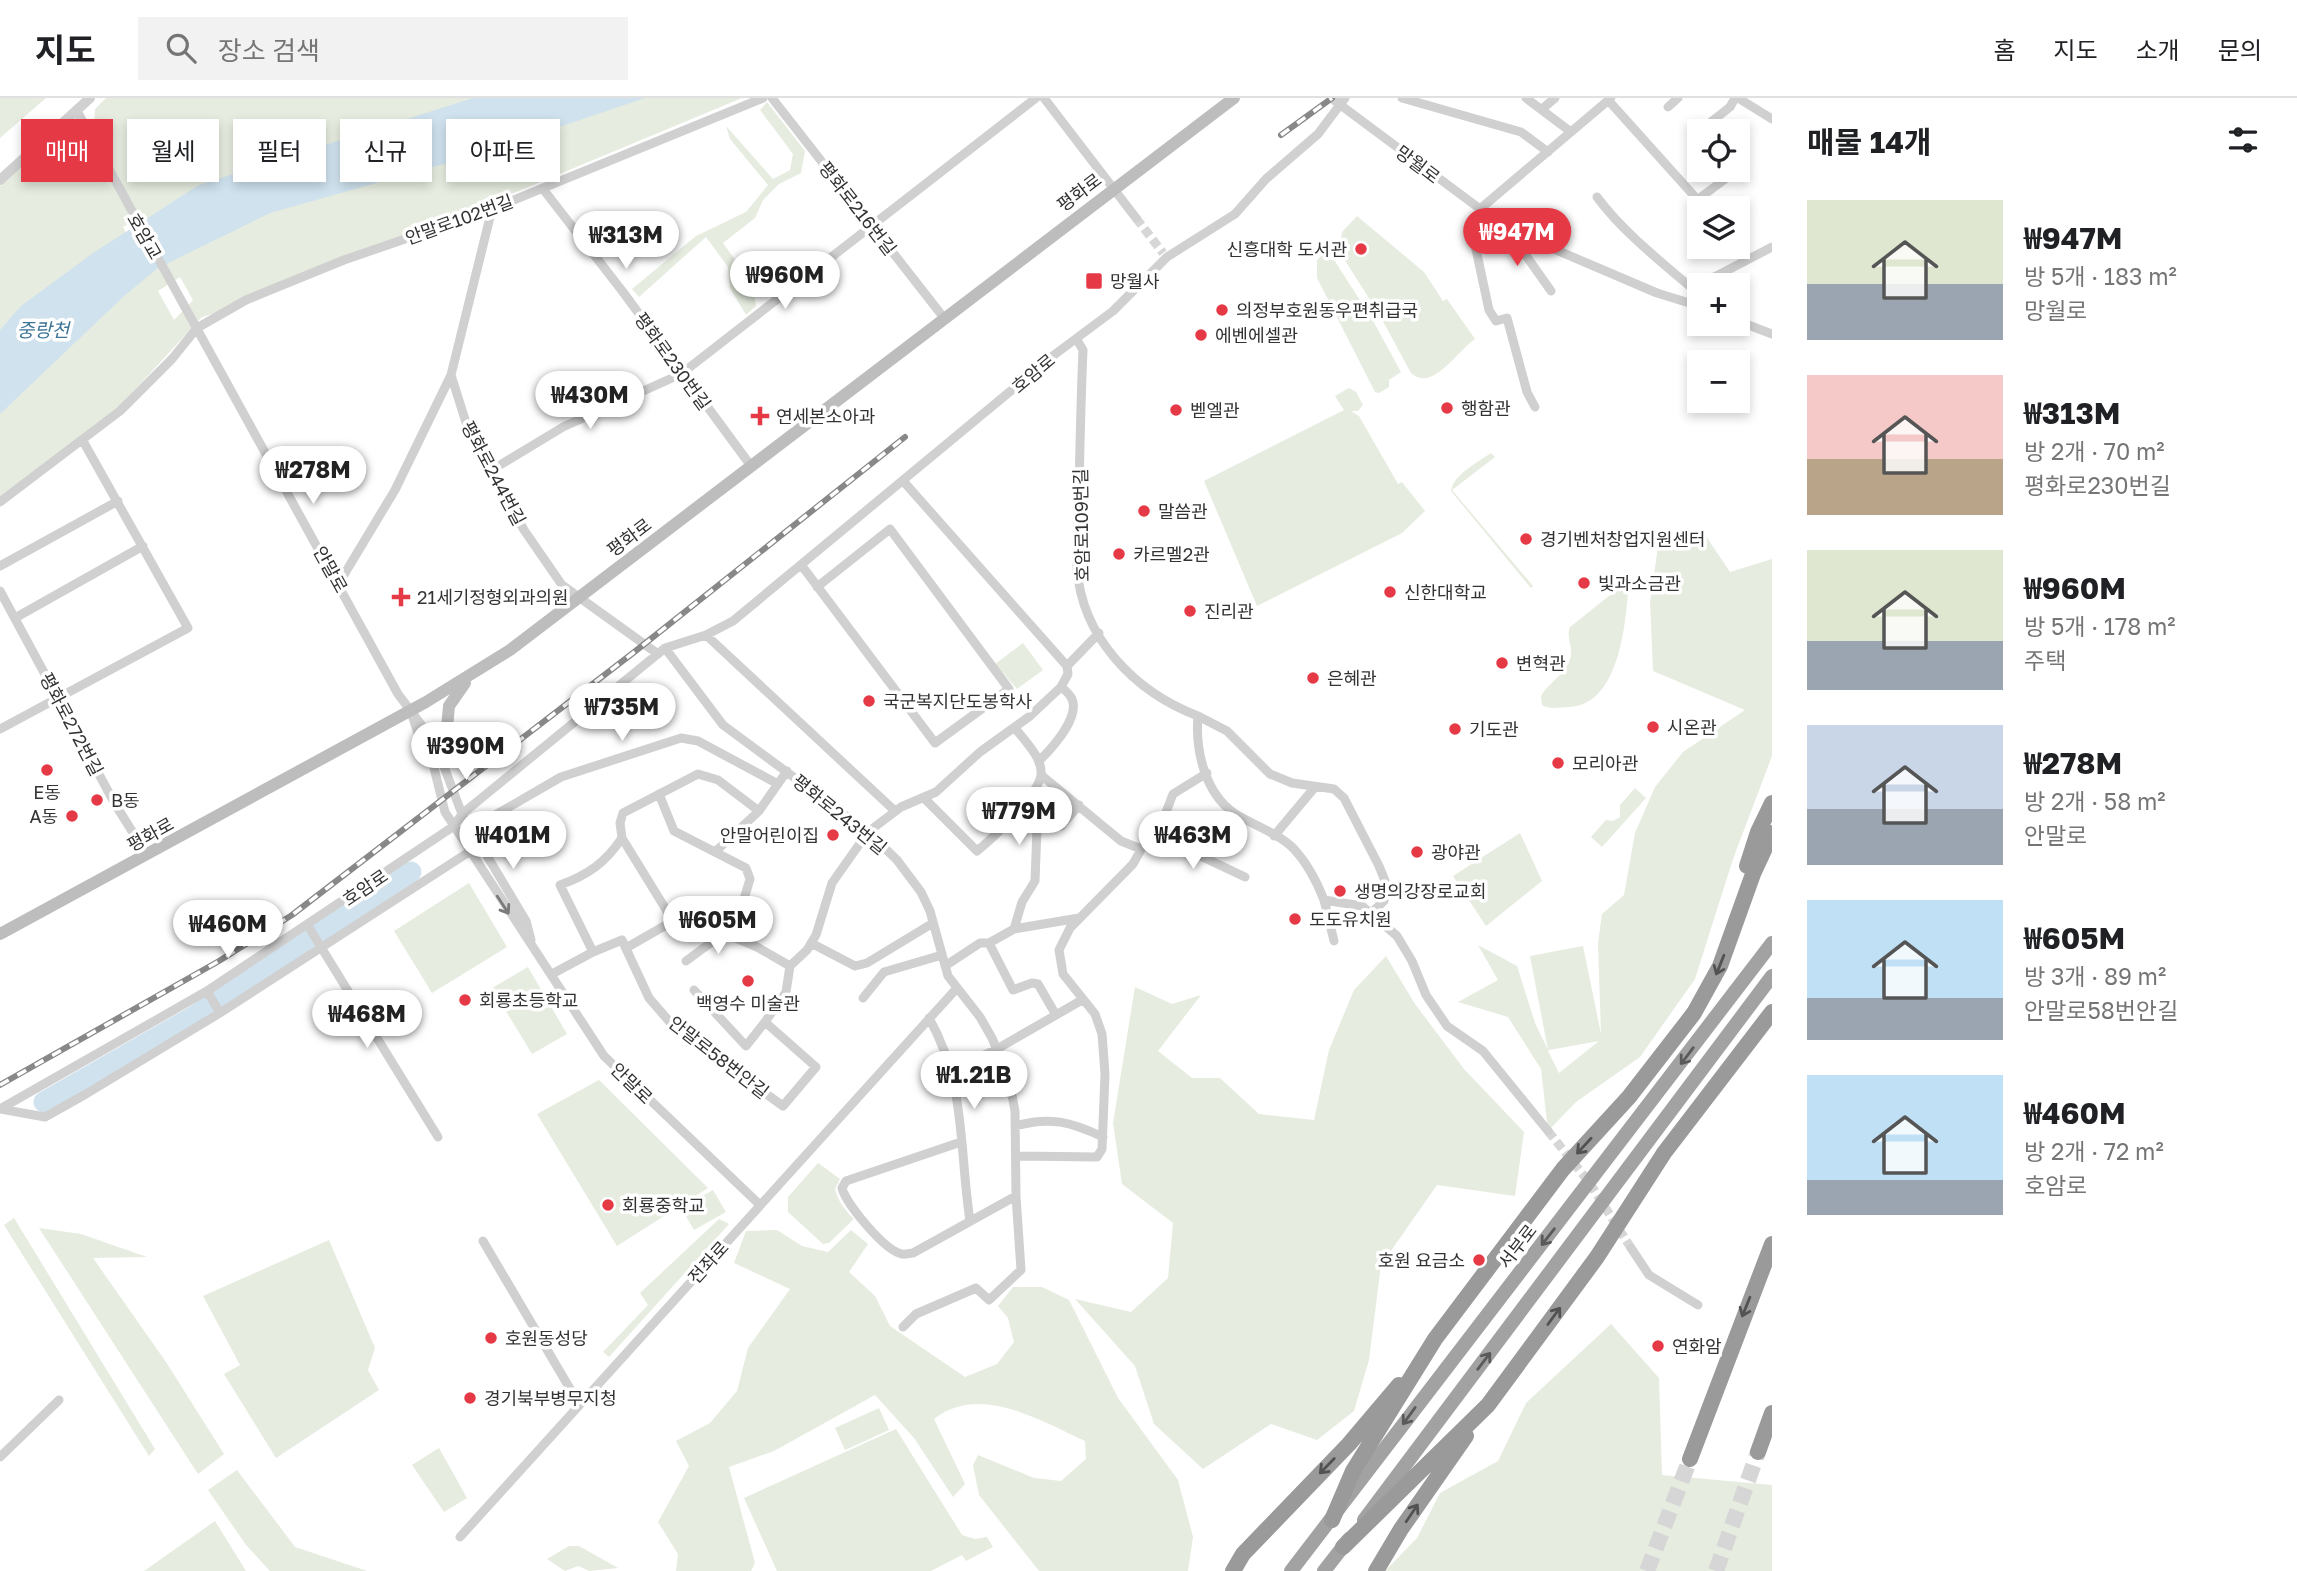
<!DOCTYPE html>
<html lang="ko">
<meta charset="utf-8">
<style>
body{margin:0;font-family:"Golos Text","Noto Sans KR",sans-serif;background:#f2f2f2;color:#202124;height:100vh;display:flex;flex-direction:column;font-size:26px;white-space:nowrap}
*{box-sizing:border-box;margin:0}
p{font-size:23px;color:#757577}
.icon{flex:none;width:38px;height:38px;fill:none;stroke:currentColor;stroke-width:2;stroke-linecap:round;stroke-linejoin:round}
.map{position:relative;flex:1;overflow:hidden}
.panel{display:flex;flex-direction:column;background:#fff;width:525px}
.panel>*{flex:none}
.top-card{position:absolute;left:21px;top:21px;width:665px;height:63px;display:flex;gap:14px}
.controls{position:absolute;left:1687px;top:21px;display:grid;gap:14px}
.controls a{display:grid;place-items:center;width:63px;height:63px;border-radius:0px;background:#fff;box-shadow:0 4px 10px #0003;font-size:35px}
.price{position:absolute;translate:-50% -60px;padding:0 16px;border-radius:24px;background:#fff;color:#222;font-size:23px;line-height:46px;filter:drop-shadow(0 2px 4px #0008)}
.price::after{content:'';position:absolute;left:50%;top:42px;width:21px;height:16px;margin-left:-10px;background:inherit;clip-path:polygon(0 0,100% 0,50% 100%)}
.price.on{background:#e63946;color:#fff}
ul{padding:0;list-style:none}
li{display:flex;align-items:center;gap:21px;height:175px;padding:0 35px}
li span{display:grid;place-items:center;flex:none;width:196px;height:140px;border-radius:0px;color:#555}
li>.icon{margin-inline-start:auto}
span .icon{width:84px;height:84px;fill:#fffc;stroke-width:1}
li b{font-size:30px}
h2{display:flex;justify-content:space-between;align-items:center;height:84px;padding:0 35px;font-size:30px}
.pill{padding:0 24px;border-radius:0px;background:#fff;box-shadow:0 4px 10px #0003;font-size:24px;line-height:63px}
.pill.on{background:#e63946;color:#fff}
header{display:flex;align-items:center;gap:42px;box-sizing:border-box;height:98px;padding:0 35px;background:#fff;border-bottom:2px solid #e0e0e0}
header strong{font-size:33px}
nav{display:flex;gap:38px;margin-inline-start:auto;font-size:24px}
.search{width:490px;height:63px;background:#f2f2f2;display:flex;align-items:center;gap:18px;box-sizing:border-box;padding:0 24px;border-radius:0px;color:#757577;font-size:26px}
main{display:flex;flex:1;min-height:0}
.map>svg:first-child{display:block}
</style>
<header>
<strong>지도</strong>
<div class="search"><svg class="icon" aria-label="search" viewBox="0 0 24 24"><circle cx="10" cy="10" r="6"/><path d="M15 15l6 6"/></svg>장소 검색</div>
<nav><a>홈</a><a>지도</a><a>소개</a><a>문의</a></nav>
</header>
<main>
<div class="map">
<svg width="1772" height="1473" viewBox="0 0 1772 1473">
<rect width="100%" height="100%" fill="#fff"/>
<!-- green -->
<path fill="#e6ecdf" fill-rule="evenodd" d="M0 0H46L0 40Z
M106 0H742L248 206 202 219 117 311 0 399V88C20 72 49 36 76 44L82 53 101 43 94 29 95 11ZM144 117 164 152 144 167 123 129ZM180 179 193 202 174 222 158 193Z
M767 4 805 53 801 75 779 86 763 102 755 120 723 145 752 185 756 208 746 217 730 190 728 169 706 139 639 199 632 191 696 138 746 114 768 87 730 41 726 28 773 81 790 72 793 56 760 12Z
M1357 118 1424 174 1443 203 1447 201 1475 241C1458 252 1432 295 1411 275L1379 216 1339 153 1342 134Z
M1324 155 1331 157 1372 221 1401 274 1389 282V289L1379 295 1375 294 1317 180V162Z
M1349 290 1356 294 1363 307 1358 313H1351L1359 318 1398 386 1402 384 1425 413 1402 435 1257 508 1204 383 1344 312 1335 298Z
M1491 355 1495 359 1452 392 1533 488 1531 490 1451 393C1453 377 1478 364 1491 355Z
M1660 435H1704L1730 474 1772 461V658L1733 761 1695 881 1640 959 1576 1004 1548 1033 1541 971 1508 919 1458 904 1498 882 1478 847 1517 868 1535 925 1548 952 1530 858 1583 848 1601 936 1598 845 1602 816 1624 797 1635 735 1655 689 1683 654 1745 612 1653 573 1650 504ZM1599 943 1559 975 1548 953 1549 952Z
M1629 482C1626 521 1621 607 1569 609 1560 609 1550 612 1542 607L1541 598C1549 584 1568 575 1571 557 1572 547 1566 539 1570 529Z
M1023 545 1043 572 1017 591 995 566Z
M1635 690 1646 700 1602 749 1591 739 1606 722 1613 723 1620 719V707Z
M1520 735 1542 783 1486 828 1453 778Z
M469 785 507 849 432 895 394 833Z
M1386 858 1415 906 1464 971 1524 1034 1515 1098 1437 1087 1381 1167 1369 1262 1354 1313 1317 1342 1271 1326 1203 1371 1154 1326 1135 1268 1075 1201 1131 1214 1168 1180 1173 1125 1122 1086 1113 1025 1135 889 1172 906 1201 897 1158 953 1192 980H1220L1259 1016 1314 1022 1329 952 1354 892Z
M528 869 567 936 532 956 492 890Z
M599 982 708 1090 617 1148 537 1016Z
M818 1065 840 1081 835 1091C839 1105 844 1111 854 1121L829 1145 823 1146 788 1114V1099Z
M713 1092 726 1114 694 1132 681 1110Z
M14 1120 155 1351 149 1358 4 1127Z
M719 1121 729 1126 609 1259 603 1254 648 1207 640 1195Z
M39 1130 81 1136 147 1159 93 1160 166 1264 224 1356 198 1376Z
M777 1132 802 1148 828 1154 851 1132 868 1146 849 1174 875 1198 890 1228 965 1279 997 1266 1014 1244 1008 1220 998 1208 1013 1189H1042L1069 1202 1118 1300 1178 1382 1193 1439 1188 1473H1039L979 1397 973 1367 978 1357 1034 1380 1061 1383 1086 1361 1085 1343C1040 1323 980 1285 934 1321L965 1386 953 1399 914 1340 875 1297 774 1353 729 1369 755 1465 751 1473H676L678 1456 658 1424 689 1368 676 1343 710 1325 737 1293 748 1250 790 1191 734 1165 746 1133Z
M329 1142 375 1250 368 1272 379 1292 276 1360 224 1276 240 1267 203 1198Z
M1611 1226 1659 1280 1662 1377 1772 1387V1473H1385L1417 1440 1440 1395 1498 1363 1526 1305Z
M879 1310 889 1332 845 1352 835 1330Z
M896 1331 962 1437 975 1441 987 1439 993 1449 966 1463 962 1457 931 1473H777L744 1400Z
M439 1350 467 1400 444 1414 412 1367Z
M237 1372 295 1449 367 1473H270L246 1447 208 1392Z
M215 1423 246 1473H144Z
M569 1448H579L618 1470 589 1473 578 1468 565 1473 547 1461Z"/>
<!-- water -->
<path fill="#cfe2ee" d="M473 0H645L503 48 505 56 494 61 490 53 270 115 158 170 123 199 0 316V232L21 208 93 155 199 87Z"/>
<g fill="none" stroke-linecap="round" stroke-linejoin="round">
<!-- river -->
<path stroke="#cfe2ee" stroke-width="21" d="M44 1004 196 917 411 774"/>
<!-- minor-tunnel -->
<path stroke="#d6d6d6" stroke-width="9" stroke-dasharray="9 4.5" stroke-linecap="butt" d="M1136 120 1163 155
M1548 1033 1589 1084 1631 1150"/>
<!-- motorway-tunnel -->
<path stroke="#d6d6d6" stroke-width="16" stroke-dasharray="16 8" stroke-linecap="butt" d="M1647 1473 1690 1361
M1716 1473 1758 1354"/>
<!-- minor -->
<path stroke="#d0d0d0" stroke-width="9" d="M772 0 944 220
M1044 0 1136 120
M1331 0 1507 131 1657 195 1699 208
M1402 0 1521 34 1548 54
M1526 0 1571 34
M1738 0 1772 21
M1608 2 1705 110
M1668 9 1678 0
M1542 11 1555 0
M77 13 398 596 435 645 462 716 526 823 531 842
M1715 33 1711 24 1730 9 1735 0
M543 91 623 194 751 368
M1597 99C1622 133 1660 163 1693 191
M1697 102 1744 67 1738 62
M492 111 451 277 468 331 524 432 562 487 658 556
M1508 132 1551 193
M1738 148 1749 161
M1699 187 1772 149
M1738 223 1772 236
M1077 242 1083 252C1081 298 1080 344 1079 390 1079 416 1076 444 1077 470 1082 540 1135 594 1198 618 1195 652 1205 695 1234 715 1253 727 1278 735 1294 751 1307 765 1317 784 1324 802L1362 808 1397 838 1412 863 1426 897 1447 928 1483 953 1548 1033
M1535 309 1527 294 1507 220 1496 223 1489 212 1471 128 1480 111 1611 0
M490 373 563 329 681 276 1036 0
M904 384 1067 568
M0 404 120 313 172 261 197 230 246 202 344 162 492 111 763 0
M0 468 118 403
M802 468 935 645 1009 591 890 431 817 489
M339 485 395 392 451 277
M0 493 115 706 147 757
M15 520 143 448
M706 537 895 713
M665 550 723 627 868 734 897 762 921 794 930 813 948 878 980 919 992 940 1009 982 1015 1013 1016 1098 913 1155C909 1155 906 1157 902 1156 885 1153 846 1106 842 1090L846 1083 961 1044
M412 617 418 635 432 662 445 714 604 958 759 1106
M1198 618 1227 633 1270 676 1292 685 1334 691 1344 700 1379 768 1385 783 1384 803 1371 815
M0 631 188 530 83 343
M1039 663C1051 651 1080 620 1072 601 1070 597 1065 592 1061 589
M1041 677 1121 743 1141 751
M659 696 674 733 746 770 750 781 744 801 750 846
M924 700 977 753C992 741 1039 696 1041 677 1043 660 1024 642 1015 630
M471 731 561 679 681 640 698 643 778 686
M1156 737 1245 779
M1274 738 1315 689
M622 740 673 823 626 850
M715 754 759 713
M1324 802 1334 843
M308 828 438 1039
M1014 831 1022 804 1035 783 1037 730 1047 721 1061 728 1079 707
M811 845 855 868 867 865 933 825
M989 845 1013 892 1032 885 1038 886 1056 917
M593 854 622 842 649 900 675 930 783 1008 816 969 765 924 786 894 790 868 807 852 816 837 832 785 868 734 901 709 936 694 980 654 1030 618 1061 589 1068 576 1067 568 1099 535
M686 863 724 835 757 849 790 868
M945 868 980 845H989L1014 831 1079 820
M552 876 593 854 560 787C588 777 605 765 622 740L620 725 623 715 698 676 718 682 759 713 787 673
M694 892 746 948 765 924
M207 893 220 915
M863 900 884 874 942 857
M929 920C966 985 959 1050 970 1123
M952 972 997 951 1082 902
M0 1011 207 893 454 728 462 716 665 550 706 537 733 523 1054 257 1113 213 1167 159 1235 116 1266 81 1318 36 1345 0
M0 1011 45 1019 86 996 220 915 469 754
M1015 1028C1050 1018 1071 1024 1103 1039
M1016 1058 1097 1059 1102 1051 1105 976 1102 936 1095 916 1063 876 1059 852 1070 830 1133 766 1143 748 1158 735 1173 696 1207 675
M483 1143 579 1306
M1631 1150 1649 1177 1698 1207
M903 1229 916 1216 976 1190 989 1202 1021 1172 1016 1098
M0 1359 59 1302
M460 1439 957 890"/>
<!-- tertiary -->
<path stroke="#d0d0d0" stroke-width="10" d="M0 82 90 0"/>
<!-- secondary -->
<path stroke="#bdbdbd" stroke-width="12" d="M444 663 449 608 465 585
M0 836 426 604 510 552 1234 0"/>
<!-- trunk -->
<path stroke="#a2a2a2" stroke-width="14" d="M1364 1422 1772 878
M1291 1473 1772 845
M1324 1473 1349 1441"/>
<!-- motorway -->
<path stroke="#9a9a9a" stroke-width="16" d="M1747 768 1758 734 1772 705
M1758 1354 1772 1315
M1690 1361 1772 1146
M1332 1422 1353 1373 1435 1241 1563 1071 1629 999 1694 915 1720 868 1753 776 1772 735
M1343 1449 1488 1307 1597 1159 1664 1055 1772 914
M1233 1473 1243 1456 1349 1346 1399 1287
M1376 1473 1401 1431 1466 1338"/>
<defs>
<path id="rail" d="M1281 37 1332 0
M0 987 219 863 292 817 633 555 905 339"/>
</defs>
<!-- rail casing -->
<use href="#rail" stroke="#888" stroke-width="6"/>
<!-- rail -->
<use href="#rail" stroke="#fff" stroke-width="3.5" stroke-dasharray="10" stroke-linecap="butt"/>
</g>
<!-- one-way arrows -->
<defs><path id="oneway-shaft" d="M-6 0H5M1.5-3L5.5 0L1.5 3" fill="none" stroke-width="1.6" stroke-linecap="round" stroke-linejoin="round" transform="scale(1.75)"/></defs>
<use stroke="#7a7a7a" href="#oneway-shaft" transform="translate(503 807) rotate(57)"/>
<g stroke="#525252">
<use href="#oneway-shaft" transform="translate(1720 867) rotate(112)"/>
<use href="#oneway-shaft" transform="translate(1584 1048) rotate(133)"/>
<use href="#oneway-shaft" transform="translate(1746 1209) rotate(112)"/>
<use href="#oneway-shaft" transform="translate(1554 1218) rotate(-54)"/>
<use href="#oneway-shaft" transform="translate(1327 1368) rotate(134)"/>
<use href="#oneway-shaft" transform="translate(1412 1415) rotate(-56)"/>
</g>
<g stroke="#5a5a5a">
<use href="#oneway-shaft" transform="translate(1687 958) rotate(127)"/>
<use href="#oneway-shaft" transform="translate(1548 1139) rotate(128)"/>
<use href="#oneway-shaft" transform="translate(1484 1263) rotate(-53)"/>
<use href="#oneway-shaft" transform="translate(1409 1318) rotate(126)"/>
</g>
<!-- markers -->
<g fill="#e63946" stroke="#fff" stroke-width="2.5">
<circle cx="1361" cy="151" r="7"/>
<rect x="1085" y="174" width="18" height="18" rx="3.5"/>
<circle cx="1222" cy="212" r="7"/>
<circle cx="1201" cy="237" r="7"/>
<circle cx="1447" cy="310" r="7"/>
<circle cx="1176" cy="312" r="7"/>
<path d="M756.5 307.5h7v7h7v7h-7v7h-7v-7h-7v-7h7z"/>
<circle cx="1144" cy="413" r="7"/>
<circle cx="1526" cy="441" r="7"/>
<circle cx="1119" cy="456" r="7"/>
<circle cx="1584" cy="485" r="7"/>
<circle cx="1390" cy="494" r="7"/>
<path d="M397.5 488.5h7v7h7v7h-7v7h-7v-7h-7v-7h7z"/>
<circle cx="1190" cy="513" r="7"/>
<circle cx="1502" cy="565" r="7"/>
<circle cx="1313" cy="580" r="7"/>
<circle cx="869" cy="603" r="7"/>
<circle cx="1653" cy="629" r="7"/>
<circle cx="1455" cy="631" r="7"/>
<circle cx="1558" cy="665" r="7"/>
<circle cx="47" cy="672" r="7"/>
<circle cx="97" cy="702" r="7"/>
<circle cx="72" cy="718" r="7"/>
<circle cx="833" cy="737" r="7"/>
<circle cx="1417" cy="754" r="7"/>
<circle cx="1340" cy="793" r="7"/>
<circle cx="1295" cy="821" r="7"/>
<circle cx="748" cy="883" r="7"/>
<circle cx="465" cy="902" r="7"/>
<circle cx="608" cy="1107" r="7"/>
<circle cx="1479" cy="1162" r="7"/>
<circle cx="491" cy="1240" r="7"/>
<circle cx="1658" cy="1248" r="7"/>
<circle cx="470" cy="1300" r="7"/>
</g>
<g text-anchor="middle" dominant-baseline="central" stroke-width="7" stroke-linejoin="round" paint-order="stroke">
<!-- street labels -->
<g font-size="18" fill="#333" stroke="#fff">
<text transform="translate(1418 66) rotate(37)">망월로</text>
<text transform="translate(1079 94) rotate(-37)">평화로</text>
<text transform="translate(858 110) rotate(52)">평화로216번길</text>
<text transform="translate(459 121) rotate(-20)">안말로102번길</text>
<text transform="translate(145 138) rotate(60)">호암교</text>
<text transform="translate(673 263) rotate(54)">평화로230번길</text>
<text transform="translate(1033 275) rotate(-40)">호암로</text>
<text transform="translate(494 375) rotate(62)">평화로244번길</text>
<text transform="translate(1081 427) rotate(-91)">호암로109번길</text>
<text transform="translate(629 439) rotate(-37)">평화로</text>
<text transform="translate(331 471) rotate(61)">안말로</text>
<text transform="translate(72 626) rotate(62)">평화로272번길</text>
<text transform="translate(840 716) rotate(39)">평화로243번길</text>
<text transform="translate(150 736) rotate(-29)">평화로</text>
<text transform="translate(365 789) rotate(-34)">호암로</text>
<text transform="translate(719 959) rotate(38)">안말로58번안길</text>
<text transform="translate(632 985) rotate(44)">안말로</text>
<text transform="translate(1517 1148) rotate(-52)">서부로</text>
<text transform="translate(708 1164) rotate(-48)">전좌로</text>
</g>
<!-- poi labels -->
<g font-size="18" fill="#333" stroke="#fff" text-anchor="start">
<text x="1347" y="151" text-anchor="end">신흥대학 도서관</text>
<text x="1110" y="183">망월사</text>
<text x="1236" y="212">의정부호원동우편취급국</text>
<text x="1215" y="237">에벤에셀관</text>
<text x="1461" y="310">행함관</text>
<text x="1190" y="312">벧엘관</text>
<text x="776" y="318">연세본소아과</text>
<text x="1158" y="413">말씀관</text>
<text x="1540" y="441">경기벤처창업지원센터</text>
<text x="1133" y="456">카르멜2관</text>
<text x="1598" y="485">빛과소금관</text>
<text x="1404" y="494">신한대학교</text>
<text x="417" y="499">21세기정형외과의원</text>
<text x="1204" y="513">진리관</text>
<text x="1516" y="565">변혁관</text>
<text x="1327" y="580">은혜관</text>
<text x="883" y="603">국군복지단도봉학사</text>
<text x="1667" y="629">시온관</text>
<text x="1469" y="631">기도관</text>
<text x="1572" y="665">모리아관</text>
<text x="47" y="694" text-anchor="middle">E동</text>
<text x="111" y="702">B동</text>
<text x="58" y="718" text-anchor="end">A동</text>
<text x="819" y="737" text-anchor="end">안말어린이집</text>
<text x="1431" y="754">광야관</text>
<text x="1354" y="793">생명의강장로교회</text>
<text x="1309" y="821">도도유치원</text>
<text x="479" y="902">회룡초등학교</text>
<text x="748" y="905" text-anchor="middle">백영수 미술관</text>
<text x="622" y="1107">회룡중학교</text>
<text x="1465" y="1162" text-anchor="end">호원 요금소</text>
<text x="505" y="1240">호원동성당</text>
<text x="1672" y="1248">연화암</text>
<text x="484" y="1300">경기북부병무지청</text>
</g>
<!-- water labels -->
<g font-size="19" font-style="italic" fill="#3f7597" stroke="#fff">
<text x="43" y="231">중랑천</text>
</g>
</g>
</svg>
<div class="controls">
<a><svg class="icon" aria-label="locate" viewBox="0 0 24 24"><circle cx="12" cy="12" r="6"/><path d="M12 2v4M12 18v4M2 12h4M18 12h4"/></svg></a>
<a><svg class="icon" aria-label="layers" viewBox="0 0 24 24"><path d="M12 4l9 5-9 5-9-5zM3 14l9 5 9-5"/></svg></a>
<a>+</a>
<a>−</a>
</div>
<b class="price on" style="left:1517px;top:170px">₩947M</b>
<b class="price" style="left:626px;top:173px">₩313M</b>
<b class="price" style="left:785px;top:213px">₩960M</b>
<b class="price" style="left:590px;top:333px">₩430M</b>
<b class="price" style="left:313px;top:408px">₩278M</b>
<b class="price" style="left:622px;top:645px">₩735M</b>
<b class="price" style="left:466px;top:684px">₩390M</b>
<b class="price" style="left:1019px;top:749px">₩779M</b>
<b class="price" style="left:513px;top:773px">₩401M</b>
<b class="price" style="left:1193px;top:773px">₩463M</b>
<b class="price" style="left:718px;top:858px">₩605M</b>
<b class="price" style="left:228px;top:862px">₩460M</b>
<b class="price" style="left:367px;top:952px">₩468M</b>
<b class="price" style="left:974px;top:1013px">₩1.21B</b>
<div class="top-card">
<a class="pill on">매매</a>
<a class="pill">월세</a>
<a class="pill">필터</a>
<a class="pill">신규</a>
<a class="pill">아파트</a>
</div>
</div>
<section class="panel">
<h2>매물 14개<svg class="icon" aria-label="filters" viewBox="0 0 24 24"><path d="M4 7h16M4 17h16"/><circle cx="9" cy="7" r="2"/><circle cx="15" cy="17" r="2"/></svg></h2>
<ul>
<li><span style="background:linear-gradient(#dfe7d0 60%,#9aa5b1 0)"><svg class="icon" aria-label="home" viewBox="0 0 24 24"><path d="M3 11l9-7 9 7M6 9v11h12V9"/></svg></span><div><b>₩947M</b><p>방 5개 · 183 m²</p><p>망월로</p></div></li>
<li><span style="background:linear-gradient(#f6c9c9 60%,#b9a48a 0)"><svg class="icon" aria-label="home" viewBox="0 0 24 24"><path d="M3 11l9-7 9 7M6 9v11h12V9"/></svg></span><div><b>₩313M</b><p>방 2개 · 70 m²</p><p>평화로230번길</p></div></li>
<li><span style="background:linear-gradient(#dfe7d0 65%,#9aa5b1 0)"><svg class="icon" aria-label="home" viewBox="0 0 24 24"><path d="M3 11l9-7 9 7M6 9v11h12V9"/></svg></span><div><b>₩960M</b><p>방 5개 · 178 m²</p><p>주택</p></div></li>
<li><span style="background:linear-gradient(#c9d6e8 60%,#9aa5b1 0)"><svg class="icon" aria-label="home" viewBox="0 0 24 24"><path d="M3 11l9-7 9 7M6 9v11h12V9"/></svg></span><div><b>₩278M</b><p>방 2개 · 58 m²</p><p>안말로</p></div></li>
<li><span style="background:linear-gradient(#bfe0f5 70%,#9aa5b1 0)"><svg class="icon" aria-label="home" viewBox="0 0 24 24"><path d="M3 11l9-7 9 7M6 9v11h12V9"/></svg></span><div><b>₩605M</b><p>방 3개 · 89 m²</p><p>안말로58번안길</p></div></li>
<li><span style="background:linear-gradient(#bfe0f5 75%,#9aa5b1 0)"><svg class="icon" aria-label="home" viewBox="0 0 24 24"><path d="M3 11l9-7 9 7M6 9v11h12V9"/></svg></span><div><b>₩460M</b><p>방 2개 · 72 m²</p><p>호암로</p></div></li>
</ul>
</section>
</main>
